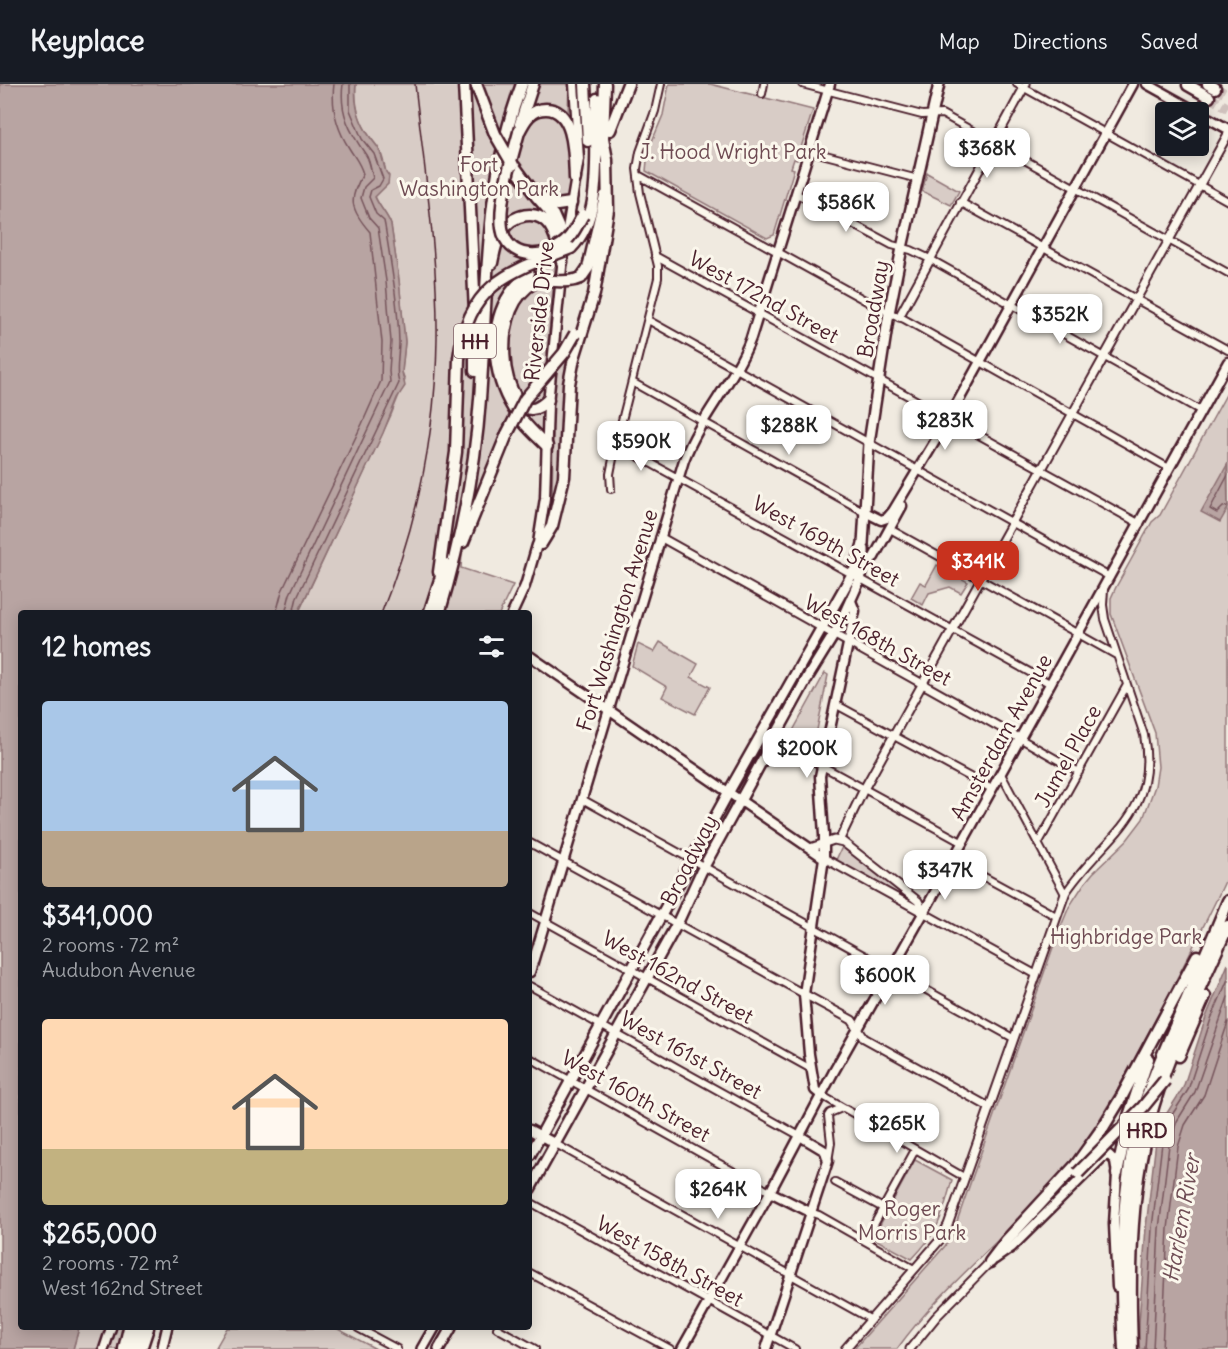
<!DOCTYPE html>
<meta charset="utf-8">
<style>
body{margin:0;font-family:Delius,sans-serif;background:#20242c;color:#f1f3f6;height:100vh;display:flex;flex-direction:column;font-size:22px;white-space:nowrap}
*{box-sizing:border-box;margin:0}
p{font-size:20px;color:#9ea1a6}
.icon{flex:none;width:33px;height:33px;fill:none;stroke:currentColor;stroke-width:2;stroke-linecap:round;stroke-linejoin:round}
.map{position:relative;flex:1;overflow:hidden}
.panel{position:absolute;left:18px;top:526px;width:514px;height:720px;display:flex;flex-direction:column;background:#171b24;border-radius:6px;box-shadow:0 3px 15px #0003}
.panel>*{flex:none}
.buttons{position:absolute;left:1155px;top:18px;display:grid;gap:12px}
.buttons a{display:grid;place-items:center;width:54px;height:54px;border-radius:6px;background:#171b24;box-shadow:0 3px 15px #0003;font-size:30px}
.price{position:absolute;translate:-50% -51px;padding:0 14px;border-radius:12px;background:#fff;color:#222;font-size:20px;line-height:39px;filter:drop-shadow(0 2px 3px #0008)}
.price::after{content:'';position:absolute;left:50%;top:36px;width:18px;height:14px;margin-left:-9px;background:inherit;clip-path:polygon(0 0,100% 0,50% 100%)}
.price.on{background:#c8321e;color:#fff}
ul{padding:0;list-style:none}
li{display:grid;align-content:center;gap:12px;height:318px;padding:0 24px}
li span{display:grid;place-items:center;height:186px;border-radius:6px;color:#555}
li>.icon{margin-inline-start:auto}
span .icon{width:108px;height:108px;fill:#fffc;stroke-width:1}
li b{font-size:26px}
h2{display:flex;justify-content:space-between;align-items:center;height:72px;padding:0 24px;font-size:26px}
header{display:flex;align-items:center;gap:36px;box-sizing:border-box;height:84px;padding:0 30px;background:#171b24;border-bottom:2px solid #363941}
header strong{font-size:28px}
nav{display:flex;gap:33px;margin-inline-start:auto;font-size:21px}
.map>svg:first-child{display:block}
</style>
<header>
<strong>Keyplace</strong>
<nav><a>Map</a><a>Directions</a><a>Saved</a></nav>
</header>
<div class="map">
<svg width="1228" height="1265" viewBox="0 0 1228 1265">
<rect width="100%" height="100%" fill="#f0eae0"/>
<filter id="ink" filterUnits="userSpaceOnUse"><feTurbulence type="fractalNoise" baseFrequency=".0167" numOctaves="2"/><feDisplacementMap in="SourceGraphic" scale="12" xChannelSelector="R" yChannelSelector="G"/><feConvolveMatrix kernelMatrix="1 2 1 2 8 2 1 2 1" color-interpolation-filters="sRGB"/></filter>
<g filter="url(#ink)">
<!-- green -->
<path fill="#d8ccc6" stroke="#917678" stroke-width="1.5" d="M356 0H569L567 59 572 93 558 152 547 269 570 270 562 326 561 389 552 426 553 349 537 345 515 323 510 331 464 443 461 484 513 501 499 530H298L391 331 405 296 402 288 405 258 399 196 391 141C388 131 379 123 375 112L388 100C386 89 384 71 377 62 361 43 354 26 356 0Z
M669 0H710L813 26 797 76 794 75 791 84 794 85 774 151 767 154 646 87 648 67 663 31Z
M927 89 959 107 951 121 922 107Z
M1228 307V791C1207 837 1184 881 1161 925 1130 984 1101 1041 1059 1092 1008 1153 943 1201 897 1265H854L945 1162 954 1146 964 1117 1057 852 1069 823 1084 800 1093 789 1127 756 1143 735 1155 702 1158 683 1155 649 1111 530V514L1116 503 1152 438 1160 431Z
M937 481 968 498 961 509 950 503 929 509 923 521 911 514 920 498 926 501Z
M660 558 698 580 691 593 710 603 695 630 662 613 667 603 632 582 638 560 654 568Z
M825 589 828 591 813 666 789 654Z
M842 763 902 808 903 813 836 776Z
M915 1076 952 1096C942 1133 939 1147 912 1175L873 1154Z
M79 1244H124L119 1264 121 1265H73Z
M227 1244H336L376 1265H215Z"/>
<!-- water -->
<path fill="#b8a4a2" stroke="#8c6f72" stroke-width="1.5" d="M0 0H356C353 24 361 43 376 61 382 67 383 80 386 88L389 92 388 100 375 113C379 123 388 131 391 141L399 196 405 258 402 288 405 302 397 314 383 349 298 529 21 530V1244H79L73 1265H0Z
M1227 381 1228 424 1220 438 1201 428Z
M1228 880V1265H1139V1239L1146 1143 1156 1057 1165 1032 1183 1004 1206 933Z"/>
<g fill="none" stroke-linecap="round" stroke-linejoin="round">
<!-- shore -->
<path stroke="#76545b" stroke-width="1.5" d="M1228 391 1210 425 1217 429 1223 423 1228 422
M276 530 282 507 362 340 381 297 382 258 370 148C350 125 348 115 363 90 360 79 355 74 349 64 337 45 331 23 334 0
M285 530 290 510 390 298 389 287 391 258 386 197 378 144 369 134 361 114 364 103 373 94C371 87 370 77 366 71 350 48 339 29 343 0
M293 530 297 513 399 299C395 285 399 272 399 258 398 219 391 180 385 142L384 137 376 130 369 113 371 106 379 102 383 95 374 70 362 55 350 26V0
M1145 1265 1152 1144 1162 1059 1170 1034 1188 1006 1211 935 1228 895
M1153 1265 1159 1145 1169 1061 1177 1037 1195 1008 1228 913
M1162 1265 1168 1145 1178 1063 1185 1041 1204 1011 1228 938"/>
<!-- motorway-tunnel -->
<path stroke="#cfc1bc" stroke-width="10" stroke-dasharray="10 5" stroke-linecap="butt" d="M1215 4 1228 11
M1209 13 1228 24"/>
<defs>
<path id="minor" d="M802 0 922 31 942 30 1228 189
M1017 0 1228 117
M762 10 764 0
M810 67 918 95
M638 91 881 225 904 235 1169 384
M797 110 892 161 911 166 930 175 1201 327
M960 118 1228 266
M655 172 1140 440
M648 236 1110 493
M632 298 863 427
M616 360 1051 600
M611 405 610 390 616 360 658 194V182L640 109 637 85 640 68 655 27 661 0
M890 445 1116 571
M835 620 992 705
M762 649 963 759
M1021 655 1079 688
M1001 690 1065 810C1103 752 1159 732 1144 651L1105 535 1103 521 1104 505
M582 715 1013 954
M530 759 804 910
M1038 760 1127 601
M953 776 1056 832
M530 829 811 985
M924 829 1035 890
M530 902 800 1052
M530 974 770 1108
M821 1011 964 1093
M554 1059 870 1235
M828 1077 831 1059 828 1032 830 1029 842 1024
M835 1098 883 1124
M530 1118 795 1265
M810 1128 819 1131 914 1185
M865 1157 915 1066
M530 1189 670 1265
M358 1244 397 1265
M497 1244 535 1265"/>
<path id="tertiary" d="M899 233 1026 0
M660 453 1021 655
M839 757 864 705 1228 50
M810 764 834 756 843 758 918 817 924 829
M824 774 924 829
M804 910 852 936 864 954 989 1023
M845 1265 939 1157 948 1141 1065 810
M910 1265 936 1233 990 1178"/>
<path id="secondary" d="M1147 0 1228 45
M565 157 579 75 574 0
M863 427 881 436 887 434 893 427 949 334 1133 0
M538 459 545 414 548 319 563 173
M864 481 874 473 902 422
M512 530 525 502 537 461
M530 572 824 774
M530 888 684 376C700 333 734 298 751 254L830 0
M821 1011 815 1006 809 970 804 910 824 774V751L820 692 855 527 851 517
M530 1046 554 1059
M770 1108 810 1128
M995 1175 1012 1163 1103 1073 1109 1071 1115 1077 1117 1090 1114 1140 1117 1203
M104 1265 111 1244
M162 1265 167 1244
M682 1265 770 1108 833 989 929 819 1228 278
M766 1265 828 1077 825 1067 800 1052"/>
<path id="primary" d="M530 1071 732 702 855 485 863 460 869 359 889 229 902 164 939 0
M530 1105 677 840 701 788 809 591 838 544 860 495 864 481V465
M422 1265 434 1244
M439 1265 451 1244"/>
<path id="motorway" d="M464 0 475 228V287
M476 0 495 50
M585 0 588 57
M1208 0 1215 4
M1188 1 1209 13
M520 40 533 0
M610 46 628 0
M519 48C525 36 531 25 546 25 576 25 574 75 575 95
M514 82 537 113 553 131 565 158
M543 114 557 121 571 119
M571 164C606 129 593 61 597 15
M492 179C494 169 496 156 502 147 512 131 537 123 550 142 557 152 559 167 562 178
M529 190C522 196 515 202 510 210 488 243 493 292 513 324 522 339 535 350 547 362
M581 194 588 184 605 112
M535 198C524 204 516 214 511 226 501 252 501 291 517 315 521 320 525 326 532 325 538 325 543 320 548 316
M463 458 507 350
M541 460 552 442 564 393 569 300 574 274 594 210 608 126 607 76 603 54 605 0
M439 488 456 368 459 274
M429 530 445 480
M439 530C460 460 475 388 480 315 488 208 483 102 522 0
M1179 972 1205 912
M1117 1090 1129 1032 1148 975
M990 1178 1006 1157 1076 1081 1104 1042 1121 1014 1197 872
M124 1265 129 1244
M134 1265 138 1244
M141 1265 148 1244
M1124 1265C1120 1192 1120 1114 1138 1042 1148 1003 1164 967 1180 931 1196 893 1212 855 1228 817
M1132 1265C1129 1184 1130 1098 1154 1020 1173 958 1202 900 1228 842"/>
</defs>
<!-- minor casing -->
<use href="#minor" stroke="#4a1f2b" stroke-width="10"/>
<!-- tertiary casing -->
<use href="#tertiary" stroke="#4a1f2b" stroke-width="11"/>
<!-- secondary casing -->
<use href="#secondary" stroke="#4a1f2b" stroke-width="13"/>
<!-- primary casing -->
<use href="#primary" stroke="#4a1f2b" stroke-width="14"/>
<!-- motorway casing -->
<use href="#motorway" stroke="#4a1f2b" stroke-width="15"/>
<!-- minor -->
<use href="#minor" stroke="#fbf7ec" stroke-width="6"/>
<!-- tertiary -->
<use href="#tertiary" stroke="#fbf7ec" stroke-width="7"/>
<!-- secondary -->
<use href="#secondary" stroke="#fbf7ec" stroke-width="8"/>
<!-- primary -->
<use href="#primary" stroke="#fbf7ec" stroke-width="9"/>
<!-- motorway -->
<use href="#motorway" stroke="#fbf7ec" stroke-width="10"/>
<!-- rail -->
<path stroke="#4a1f2b" stroke-width="1.5" d="M381 530C417 442 436 349 437 254 438 170 424 84 415 0
M157 1265 161 1244"/>
<defs>
<path id="motorway-bridge" d="M519 48C512 74 498 118 502 144 507 176 544 176 565 158 573 151 577 141 583 131
M495 50 513 81
M535 198C550 194 566 201 581 194
M459 274C468 200 509 188 571 164
M507 350 525 315 564 269 575 250
M1078 1089 1143 1023 1165 996"/>
</defs>
<!-- motorway-bridge casing -->
<use href="#motorway-bridge" stroke="#4a1f2b" stroke-width="15" stroke-linecap="butt"/>
<!-- motorway-bridge -->
<use href="#motorway-bridge" stroke="#fbf7ec" stroke-width="10"/>
</g>
</g>
<g text-anchor="middle" dominant-baseline="central" stroke-width="6" stroke-linejoin="round" paint-order="stroke">
<!-- shield labels -->
<g fill="#fbf7ec" stroke="#7f6065" stroke-width="1.5">
<rect x="454" y="240" width="42" height="34" rx="4.5"/>
<rect x="1120" y="1029" width="54" height="34" rx="4.5"/>
</g>
<g font-size="20" font-weight="bold" fill="#4a1f2b">
<text x="475" y="257">HH</text>
<text x="1147" y="1046">HRD</text>
</g>
<!-- park labels -->
<g font-size="21" fill="#6e4a52" stroke="#fbf7ec">
<text x="733" y="67">J. Hood Wright Park</text>
<text x="479" y="80">Fort<tspan x="479" dy="24">Washington Park</tspan></text>
<text x="1126" y="852">Highbridge Park</text>
<text x="912" y="1124">Roger<tspan x="912" dy="24">Morris Park</tspan></text>
</g>
<!-- street labels -->
<g font-size="21" fill="#4a1f2b" stroke="#fbf7ec">
<text transform="translate(764 213) rotate(29)">West 172nd Street</text>
<text transform="translate(873 225) rotate(-80)">Broadway</text>
<text transform="translate(539 227) rotate(-84)">Riverside Drive</text>
<text transform="translate(826 457) rotate(29)">West 169th Street</text>
<text transform="translate(617 536) rotate(-73)">Fort Washington Avenue</text>
<text transform="translate(878 556) rotate(29)">West 168th Street</text>
<text transform="translate(1001 653) rotate(-61)">Amsterdam Avenue</text>
<text transform="translate(1068 672) rotate(-61)">Jumel Place</text>
<text transform="translate(689 776) rotate(-63)">Broadway</text>
<text transform="translate(678 893) rotate(29)">West 162nd Street</text>
<text transform="translate(691 971) rotate(29)">West 161st Street</text>
<text transform="translate(636 1012) rotate(29)">West 160th Street</text>
<text transform="translate(670 1177) rotate(29)">West 158th Street</text>
</g>
<!-- water labels -->
<g font-size="22" font-style="italic" fill="#704e55" stroke="#fbf7ec">
<text transform="translate(1181 1134) rotate(-80)">Harlem River</text>
</g>
</g>
</svg>
<div class="buttons">
<a><svg class="icon" aria-label="layers" viewBox="0 0 24 24"><path d="M12 4l9 5-9 5-9-5zM3 14l9 5 9-5"/></svg></a>
</div>
<b class="price" style="left:987px;top:95px">$368K</b>
<b class="price" style="left:846px;top:149px">$586K</b>
<b class="price" style="left:1060px;top:261px">$352K</b>
<b class="price" style="left:945px;top:367px">$283K</b>
<b class="price" style="left:789px;top:372px">$288K</b>
<b class="price" style="left:641px;top:388px">$590K</b>
<b class="price on" style="left:978px;top:508px">$341K</b>
<b class="price" style="left:807px;top:695px">$200K</b>
<b class="price" style="left:945px;top:817px">$347K</b>
<b class="price" style="left:885px;top:922px">$600K</b>
<b class="price" style="left:897px;top:1070px">$265K</b>
<b class="price" style="left:718px;top:1136px">$264K</b>
<section class="panel">
<h2>12 homes<svg class="icon" aria-label="filters" viewBox="0 0 24 24"><path d="M4 7h16M4 17h16"/><circle cx="9" cy="7" r="2"/><circle cx="15" cy="17" r="2"/></svg></h2>
<ul>
<li><span style="background:linear-gradient(#a9c7e8 70%,#b9a48a 0)"><svg class="icon" aria-label="home" viewBox="0 0 24 24"><path d="M3 11l9-7 9 7M6 9v11h12V9"/></svg></span><div><b>$341,000</b><p>2 rooms · 72 m²</p><p>Audubon Avenue</p></div></li>
<li><span style="background:linear-gradient(#ffd9b3 70%,#c2b280 0)"><svg class="icon" aria-label="home" viewBox="0 0 24 24"><path d="M3 11l9-7 9 7M6 9v11h12V9"/></svg></span><div><b>$265,000</b><p>2 rooms · 72 m²</p><p>West 162nd Street</p></div></li>
</ul>
</section>
</div>
